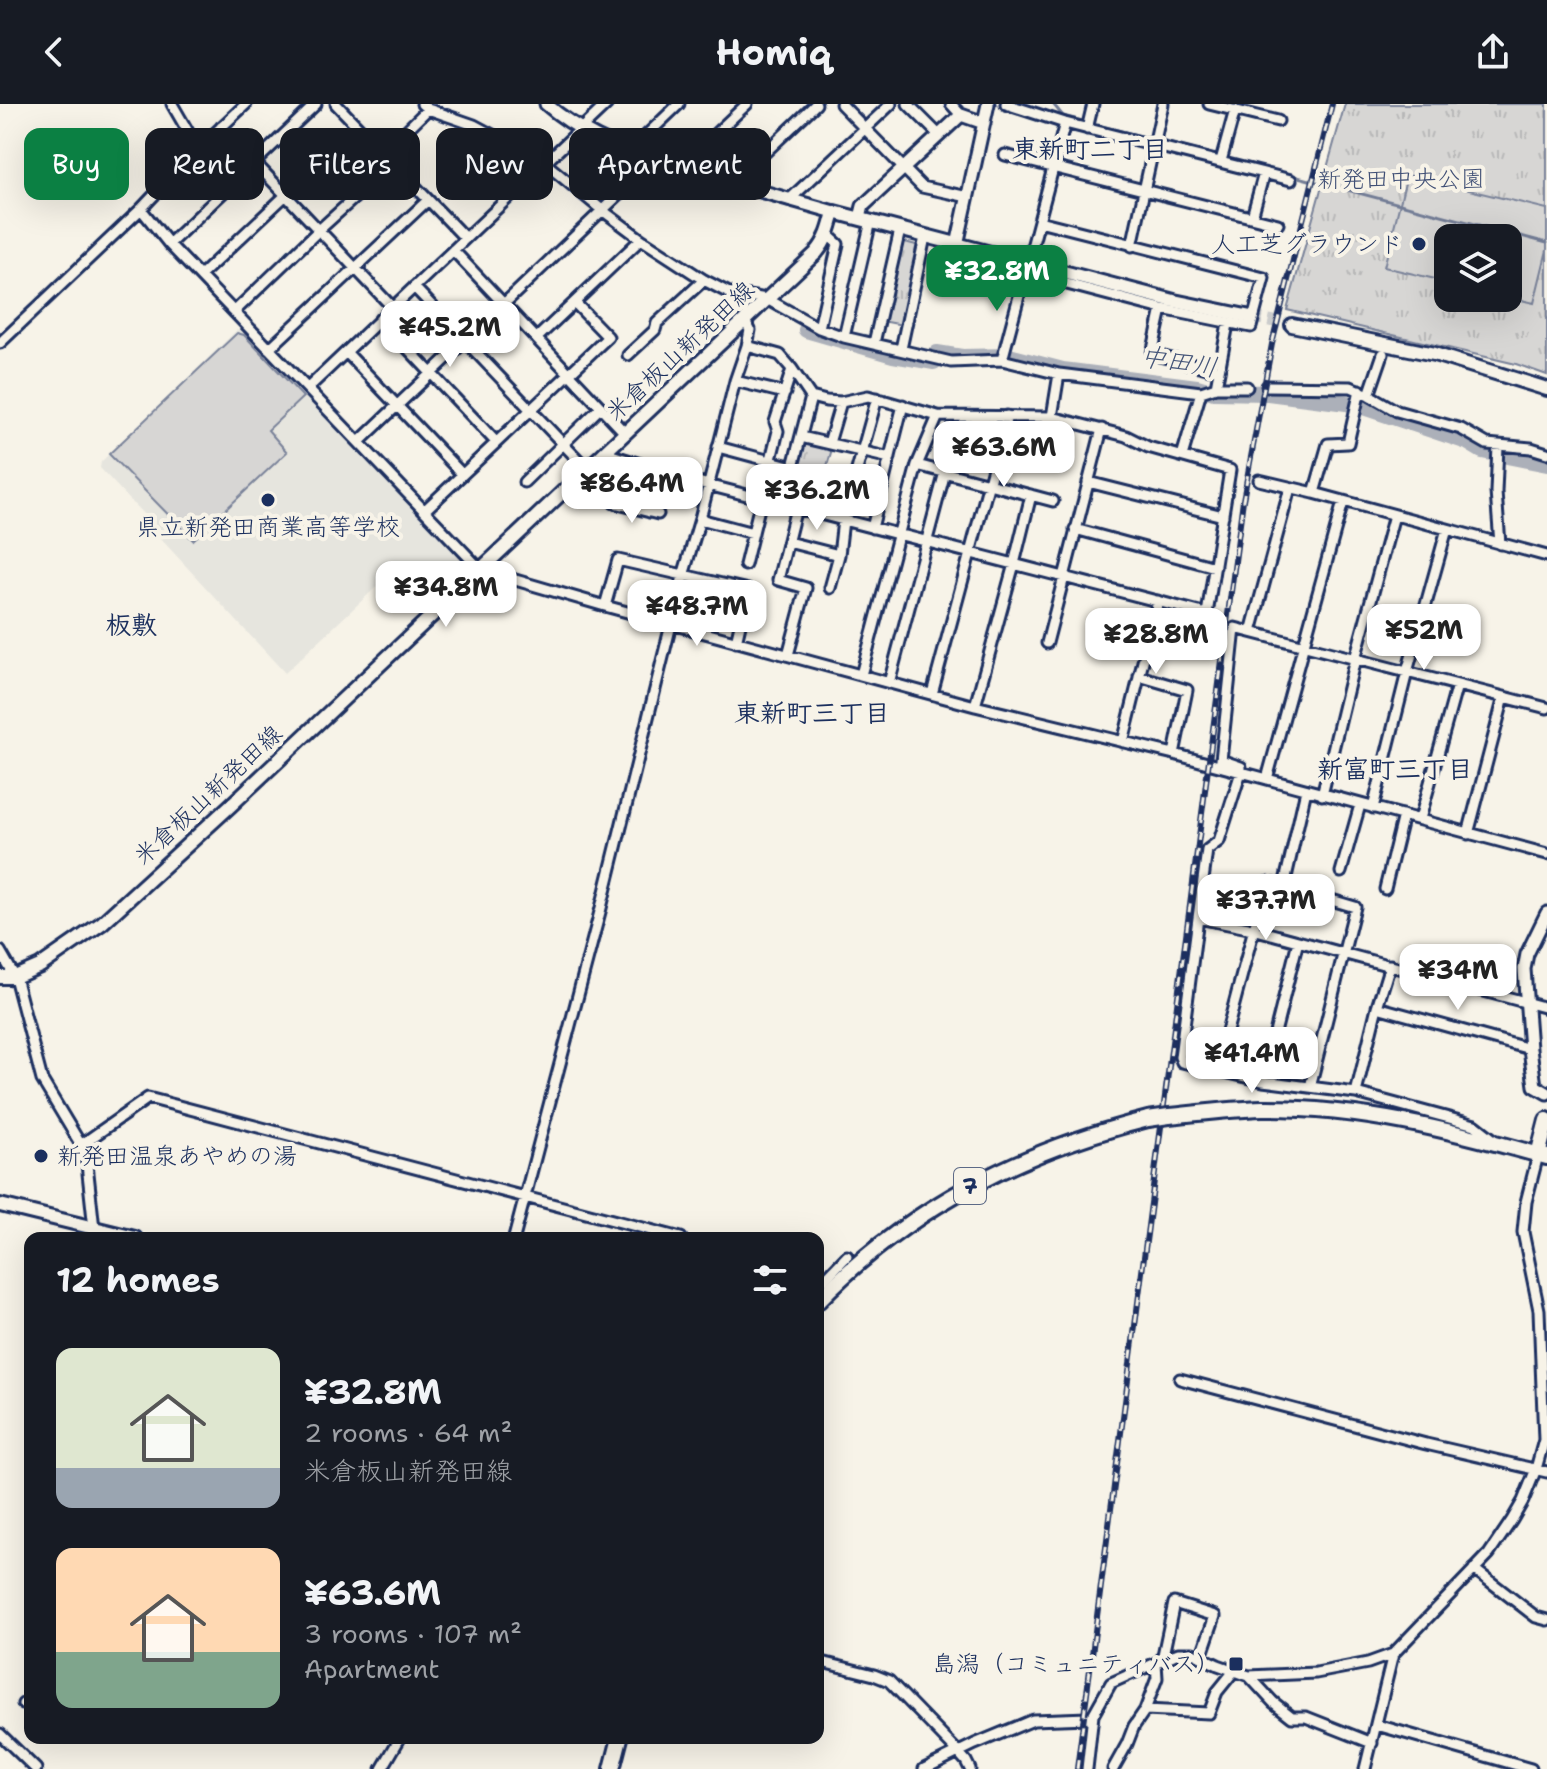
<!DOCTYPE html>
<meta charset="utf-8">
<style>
body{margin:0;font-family:"Shantell Sans","Klee One",sans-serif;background:#20242c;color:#f1f3f6;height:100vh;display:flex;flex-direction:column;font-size:30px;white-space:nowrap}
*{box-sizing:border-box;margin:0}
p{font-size:26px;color:#9ea1a6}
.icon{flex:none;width:44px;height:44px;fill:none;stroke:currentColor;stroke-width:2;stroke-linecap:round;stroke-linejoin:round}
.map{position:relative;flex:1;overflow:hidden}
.sheet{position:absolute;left:24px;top:1128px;width:800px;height:512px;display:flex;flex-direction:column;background:#171b24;border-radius:16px;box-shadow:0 8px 32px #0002}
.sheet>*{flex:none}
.guide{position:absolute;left:24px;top:24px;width:800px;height:72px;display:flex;gap:16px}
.controls{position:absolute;left:1434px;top:120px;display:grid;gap:16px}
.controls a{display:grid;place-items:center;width:88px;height:88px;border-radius:16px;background:#171b24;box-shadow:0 8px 32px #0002;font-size:40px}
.price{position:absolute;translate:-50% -68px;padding:0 18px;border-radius:16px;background:#fff;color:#222;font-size:26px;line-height:52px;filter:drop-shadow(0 2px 4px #0008)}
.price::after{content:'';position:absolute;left:50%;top:48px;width:24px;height:18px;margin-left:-12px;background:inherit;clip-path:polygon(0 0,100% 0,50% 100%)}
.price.on{background:#0b8043;color:#fff}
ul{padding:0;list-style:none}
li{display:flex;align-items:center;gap:24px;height:200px;padding:0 32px}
li span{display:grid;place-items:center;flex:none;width:224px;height:160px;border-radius:16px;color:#555}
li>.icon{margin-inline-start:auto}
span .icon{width:96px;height:96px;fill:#fffc;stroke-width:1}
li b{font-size:34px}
h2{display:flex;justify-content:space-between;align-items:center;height:96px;padding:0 32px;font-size:34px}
.tag{padding:0 28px;border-radius:16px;background:#171b24;box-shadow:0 8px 32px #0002;font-size:28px;line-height:72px}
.tag.on{background:#0b8043;color:#fff}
header{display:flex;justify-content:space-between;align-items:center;height:104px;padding:0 32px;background:#171b24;font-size:36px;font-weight:700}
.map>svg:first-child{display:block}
</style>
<header><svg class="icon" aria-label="back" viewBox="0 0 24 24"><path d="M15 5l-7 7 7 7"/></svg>Homiq<svg class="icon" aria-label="share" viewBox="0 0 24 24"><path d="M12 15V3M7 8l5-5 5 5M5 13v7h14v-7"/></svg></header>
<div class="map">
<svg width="1547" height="1665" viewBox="0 0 1547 1665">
<defs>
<pattern id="grass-tufts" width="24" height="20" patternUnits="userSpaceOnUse" patternTransform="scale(2)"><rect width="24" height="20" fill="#d7d6d4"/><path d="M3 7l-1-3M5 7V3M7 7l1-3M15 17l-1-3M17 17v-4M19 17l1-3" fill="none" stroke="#b8b8b8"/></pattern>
</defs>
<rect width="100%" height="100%" fill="#f7f3e8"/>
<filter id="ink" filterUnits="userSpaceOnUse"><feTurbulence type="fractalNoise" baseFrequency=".0125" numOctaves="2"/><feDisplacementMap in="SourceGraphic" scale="16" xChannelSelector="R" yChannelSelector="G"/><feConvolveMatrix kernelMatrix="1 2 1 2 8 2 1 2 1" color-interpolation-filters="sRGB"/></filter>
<g filter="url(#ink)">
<!-- built -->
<path fill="#e6e5de" d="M237 226 246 229 472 467 427 509 390 470 285 569 160 434V428L100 364 101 358Z"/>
<!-- grass -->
<path fill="url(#grass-tufts)" stroke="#798299" stroke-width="2" fill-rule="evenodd" d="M1345 0H1547V271L1516 260 1287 206ZM1448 134H1508V194H1448Z
M901 137 920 142 903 221 882 217Z
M804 339 832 345 815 403 789 397Z"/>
<!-- pitch -->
<path fill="#d7d6d4" stroke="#798299" stroke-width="2" d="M1407 71 1547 105V146L1534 199 1508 193V134H1448V178L1384 163Z
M237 229 244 231 303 293 268 326 287 348 193 436 109 350Z"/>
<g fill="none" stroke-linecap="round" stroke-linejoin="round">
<!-- stream -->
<path stroke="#727c95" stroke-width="3" d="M1053 0 1063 12 1218 52
M1226 54 1547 139"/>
<!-- river -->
<path stroke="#acb0b9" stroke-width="16" d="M806 226 893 251 934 258 937 249 962 253 1009 252 1063 266 1197 283 1214 288 1268 289 1354 300 1467 338 1482 347 1547 360"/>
<!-- secondary-tunnel -->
<path stroke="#cbcccc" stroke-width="12" stroke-dasharray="12 6" stroke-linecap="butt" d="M1251 213 1292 221"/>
<defs>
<path id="minor" d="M172 0 198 45
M336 0 465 134
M422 0 428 5 474 21 545 59 602 106 641 135 704 176 729 189 767 195 819 224 844 233 951 258 1002 256 1059 270 1201 288 1216 283H1247
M841 0 922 83 968 93
M908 0 939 31
M951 0 961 11
M1006 0 1065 19 1291 76
M1209 0 1278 17
M221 23 393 204
M1087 25 1093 0
M629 48 679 0
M383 49 428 5
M1005 51 1278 120
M1221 57 1235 6
M678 65 747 0
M732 80 816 0
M789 96 891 0
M141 105 169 140 481 466 605 502 975 602 1174 650 1547 750
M1252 113 1264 69
M169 140 316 0
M1132 142 1163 0
M453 146 625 329
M1025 169 1162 205 1251 223 1264 174 1039 117
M200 172 358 23
M414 183 587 365
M1162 205 1152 250 1219 267
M235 207 319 126 393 59
M380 215 496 338
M819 224 838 140 828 131
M844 233 871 117
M537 234 641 135
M0 239 141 105 198 45 246 0
M874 239 900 126
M269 245 428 96
M901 245 925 133
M346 248 462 370
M628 251 655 226 657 219 704 176
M1002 256 1065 19
M735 277 785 289
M1267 282 1351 283 1369 291 1397 307 1461 325 1487 340 1531 344 1547 349
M1216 283 1228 220
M308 284 607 0
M1369 291 1383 250
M1052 313 1059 270
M801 333 890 354
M360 337 654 57
M829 339 841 298
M1498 342 1496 388 1500 440
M718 343 793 363
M605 349 708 381 1207 510 1230 366 1148 343 1126 332 1052 313 938 312 868 292 841 298 826 297 811 293 792 265 780 251 747 242
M1182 352 1201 288
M917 361 1053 397
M1259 376 1314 389 1547 452
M524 378 601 303
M1088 378 1223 412
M1314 389 1328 340 1348 339 1360 286
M614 399 658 410
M783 401 811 293
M425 406 608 233 575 199
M649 408 659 367
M700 415 753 429
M872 424 903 301
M1075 425 1215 463
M788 438 839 451
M745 461 778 327 775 318 792 265
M830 484 839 451 843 416 877 294
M605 502 618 456 748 486 736 538
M1251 528 1290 384
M1047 539 1102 325
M788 551 806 484 778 476 796 404
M861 571 917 361 938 312
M1139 572 1187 586 1174 650
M889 579 945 368
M932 590 1007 312
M975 602 1014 460 1031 391
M1547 604 1235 524 1221 656 1241 663V668L1219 737 1207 746 1198 814 1253 825 1547 904
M1123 638 1158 497
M1267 675 1343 398
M1322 691 1355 555 1394 411
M1373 704 1407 568 1447 425
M1420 715 1457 581
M1468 730 1504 593
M1341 768 1360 701
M1284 782 1306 686
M1385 785 1403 711
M1198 814 1180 953 1182 958 1263 977 1356 989 1475 1021 1493 1035
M0 847 15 873 42 976 81 1041 87 1060 95 1134
M1377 903 1530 945
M1217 965 1266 779 1284 782 1355 803 1310 983
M1263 977 1298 837
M1356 989 1377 903 1390 861
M81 1041 148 994 681 1134
M514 1134 601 804 683 472 700 415 735 277 747 242 750 226 745 217
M825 1175 847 1152
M1180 1275 1426 1340 1547 1368
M1474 1465 1536 1513 1547 1516
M1162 1556 1174 1499 1215 1512 1201 1553
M818 1557 874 1571 889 1577 958 1648 966 1657 970 1665
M1249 1572 1273 1598 1292 1613H1306L1372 1639
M23 1600 30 1599
M1145 1606 1209 1609 1217 1588 1234 1567
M1377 1621 1531 1665
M0 1630 36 1665
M382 1665 400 1634
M924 1665 975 1640 1033 1616 1088 1614 1093 1611 1111 1579 1178 1549H1193L1218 1561 1249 1572 1316 1569 1368 1559 1393 1550 1489 1450 1512 1416 1523 1397 1536 1365 1544 1336 1539 1206 1523 1128 1526 1098 1538 1051
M1087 1665 1093 1611
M1113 1665 1127 1640 1134 1622 1145 1606 1157 1574 1156 1559
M1365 1665 1393 1550"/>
<path id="tertiary" d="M546 0C577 27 615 43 654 57L834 108
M860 114 863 102 961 11 984 19
M957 141 988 0
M1547 809 1527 850 1524 865 1530 945 1535 982 1547 989"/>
<path id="secondary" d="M1292 221 1434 250 1547 285
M0 873H15L40 862 102 819 230 702 816 149C827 136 830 124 834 108L1174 197 1251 213
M0 1101 135 1134"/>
<path id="trunk" d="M1169 1012C1200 1009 1231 1005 1262 1004 1360 1003 1454 1027 1547 1053
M1538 1051 1547 1016
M818 1197C911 1102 1021 1047 1148 1015
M612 1665 620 1634"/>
</defs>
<!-- minor casing -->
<use href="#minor" stroke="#1b2f5e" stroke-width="15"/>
<!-- tertiary casing -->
<use href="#tertiary" stroke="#1b2f5e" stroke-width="17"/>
<!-- secondary casing -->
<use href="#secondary" stroke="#1b2f5e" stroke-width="18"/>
<!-- trunk casing -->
<use href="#trunk" stroke="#1b2f5e" stroke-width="20"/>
<!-- minor -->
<use href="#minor" stroke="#f7f3e8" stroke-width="9"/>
<!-- tertiary -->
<use href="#tertiary" stroke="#f7f3e8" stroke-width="11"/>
<!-- secondary -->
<use href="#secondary" stroke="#f7f3e8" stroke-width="12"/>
<!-- trunk -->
<use href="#trunk" stroke="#f7f3e8" stroke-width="14"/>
<defs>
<path id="rail" d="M1077 1665 1243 396 1272 240 1332 0"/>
</defs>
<!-- rail casing -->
<use href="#rail" stroke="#1b2f5e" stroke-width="6"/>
<!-- rail -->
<use href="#rail" stroke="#f7f3e8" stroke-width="3" stroke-dasharray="9" stroke-linecap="butt"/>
<defs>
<path id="trunk-bridge" d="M1148 1015 1169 1012"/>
</defs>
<!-- trunk-bridge casing -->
<use href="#trunk-bridge" stroke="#1b2f5e" stroke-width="20" stroke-linecap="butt"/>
<!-- trunk-bridge -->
<use href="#trunk-bridge" stroke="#f7f3e8" stroke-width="14"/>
</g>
</g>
<!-- markers -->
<g fill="#1b2f5e" stroke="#f7f3e8" stroke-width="3">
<circle cx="1419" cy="140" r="8"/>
<circle cx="268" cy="396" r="8"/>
<circle cx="41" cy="1052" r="8"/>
<rect x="1228" y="1552" width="16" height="16" rx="4"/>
</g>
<g text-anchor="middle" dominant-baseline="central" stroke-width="8" stroke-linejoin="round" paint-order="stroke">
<!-- shield labels -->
<rect fill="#f7f3e8" stroke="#5d6a87" stroke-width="2" x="954" y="1064" width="32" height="36" rx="6"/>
<g font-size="22" font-weight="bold" fill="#1b2f5e">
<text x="970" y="1082">7</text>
</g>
<!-- park labels -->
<g font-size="24" fill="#415076" stroke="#f7f3e8">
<text x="1401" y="75">新発田中央公園</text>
</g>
<!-- poi labels -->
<g font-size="24" fill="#1b2f5e" stroke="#f7f3e8" text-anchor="end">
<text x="1403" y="140">人工芝グラウンド</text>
<text x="268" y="423" text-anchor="middle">県立新発田商業高等学校</text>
<text x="57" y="1052" text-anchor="start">新発田温泉あやめの湯</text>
<text x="1220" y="1560">島潟（コミュニティバス）</text>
</g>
<!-- street labels -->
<g font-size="24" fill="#1b2f5e" stroke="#f7f3e8">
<text transform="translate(680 247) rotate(-43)">米倉板山新発田線</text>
<text transform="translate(208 691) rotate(-43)">米倉板山新発田線</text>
</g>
<!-- neighbourhood labels -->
<g font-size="26" font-weight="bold" fill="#1b2f5e" stroke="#f7f3e8">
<text x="1090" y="44">東新町二丁目</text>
<text x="131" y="520">板敷</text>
<text x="812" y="608">東新町三丁目</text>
<text x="1395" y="664">新富町三丁目</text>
</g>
<!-- water labels -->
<g font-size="26" font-style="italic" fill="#465679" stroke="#f7f3e8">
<text transform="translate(1179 257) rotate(9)">中田川</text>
</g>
</g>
</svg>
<div class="controls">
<a><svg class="icon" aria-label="layers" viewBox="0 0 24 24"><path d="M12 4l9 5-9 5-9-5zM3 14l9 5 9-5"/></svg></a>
</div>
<b class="price on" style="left:997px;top:209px">¥32.8M</b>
<b class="price" style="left:450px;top:265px">¥45.2M</b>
<b class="price" style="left:1004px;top:385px">¥63.6M</b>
<b class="price" style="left:632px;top:421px">¥86.4M</b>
<b class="price" style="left:817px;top:428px">¥36.2M</b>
<b class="price" style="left:446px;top:525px">¥34.8M</b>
<b class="price" style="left:697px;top:544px">¥48.7M</b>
<b class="price" style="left:1424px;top:568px">¥52M</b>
<b class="price" style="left:1156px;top:572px">¥28.8M</b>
<b class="price" style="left:1266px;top:838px">¥37.7M</b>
<b class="price" style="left:1458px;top:908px">¥34M</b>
<b class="price" style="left:1252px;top:991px">¥41.4M</b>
<div class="guide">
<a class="tag on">Buy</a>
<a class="tag">Rent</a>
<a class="tag">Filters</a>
<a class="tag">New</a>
<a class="tag">Apartment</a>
</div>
<section class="sheet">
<h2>12 homes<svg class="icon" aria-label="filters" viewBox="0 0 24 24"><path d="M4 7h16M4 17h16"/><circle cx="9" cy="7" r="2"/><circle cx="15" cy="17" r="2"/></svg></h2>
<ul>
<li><span style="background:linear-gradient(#dfe7d0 75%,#9aa5b1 0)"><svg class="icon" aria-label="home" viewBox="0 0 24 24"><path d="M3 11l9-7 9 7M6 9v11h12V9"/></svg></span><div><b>¥32.8M</b><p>2 rooms · 64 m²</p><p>米倉板山新発田線</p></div></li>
<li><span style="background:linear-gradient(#ffd9b3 65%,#7fa58c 0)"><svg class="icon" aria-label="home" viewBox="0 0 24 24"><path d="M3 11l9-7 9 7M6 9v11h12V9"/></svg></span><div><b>¥63.6M</b><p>3 rooms · 107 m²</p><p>Apartment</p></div></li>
</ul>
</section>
</div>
